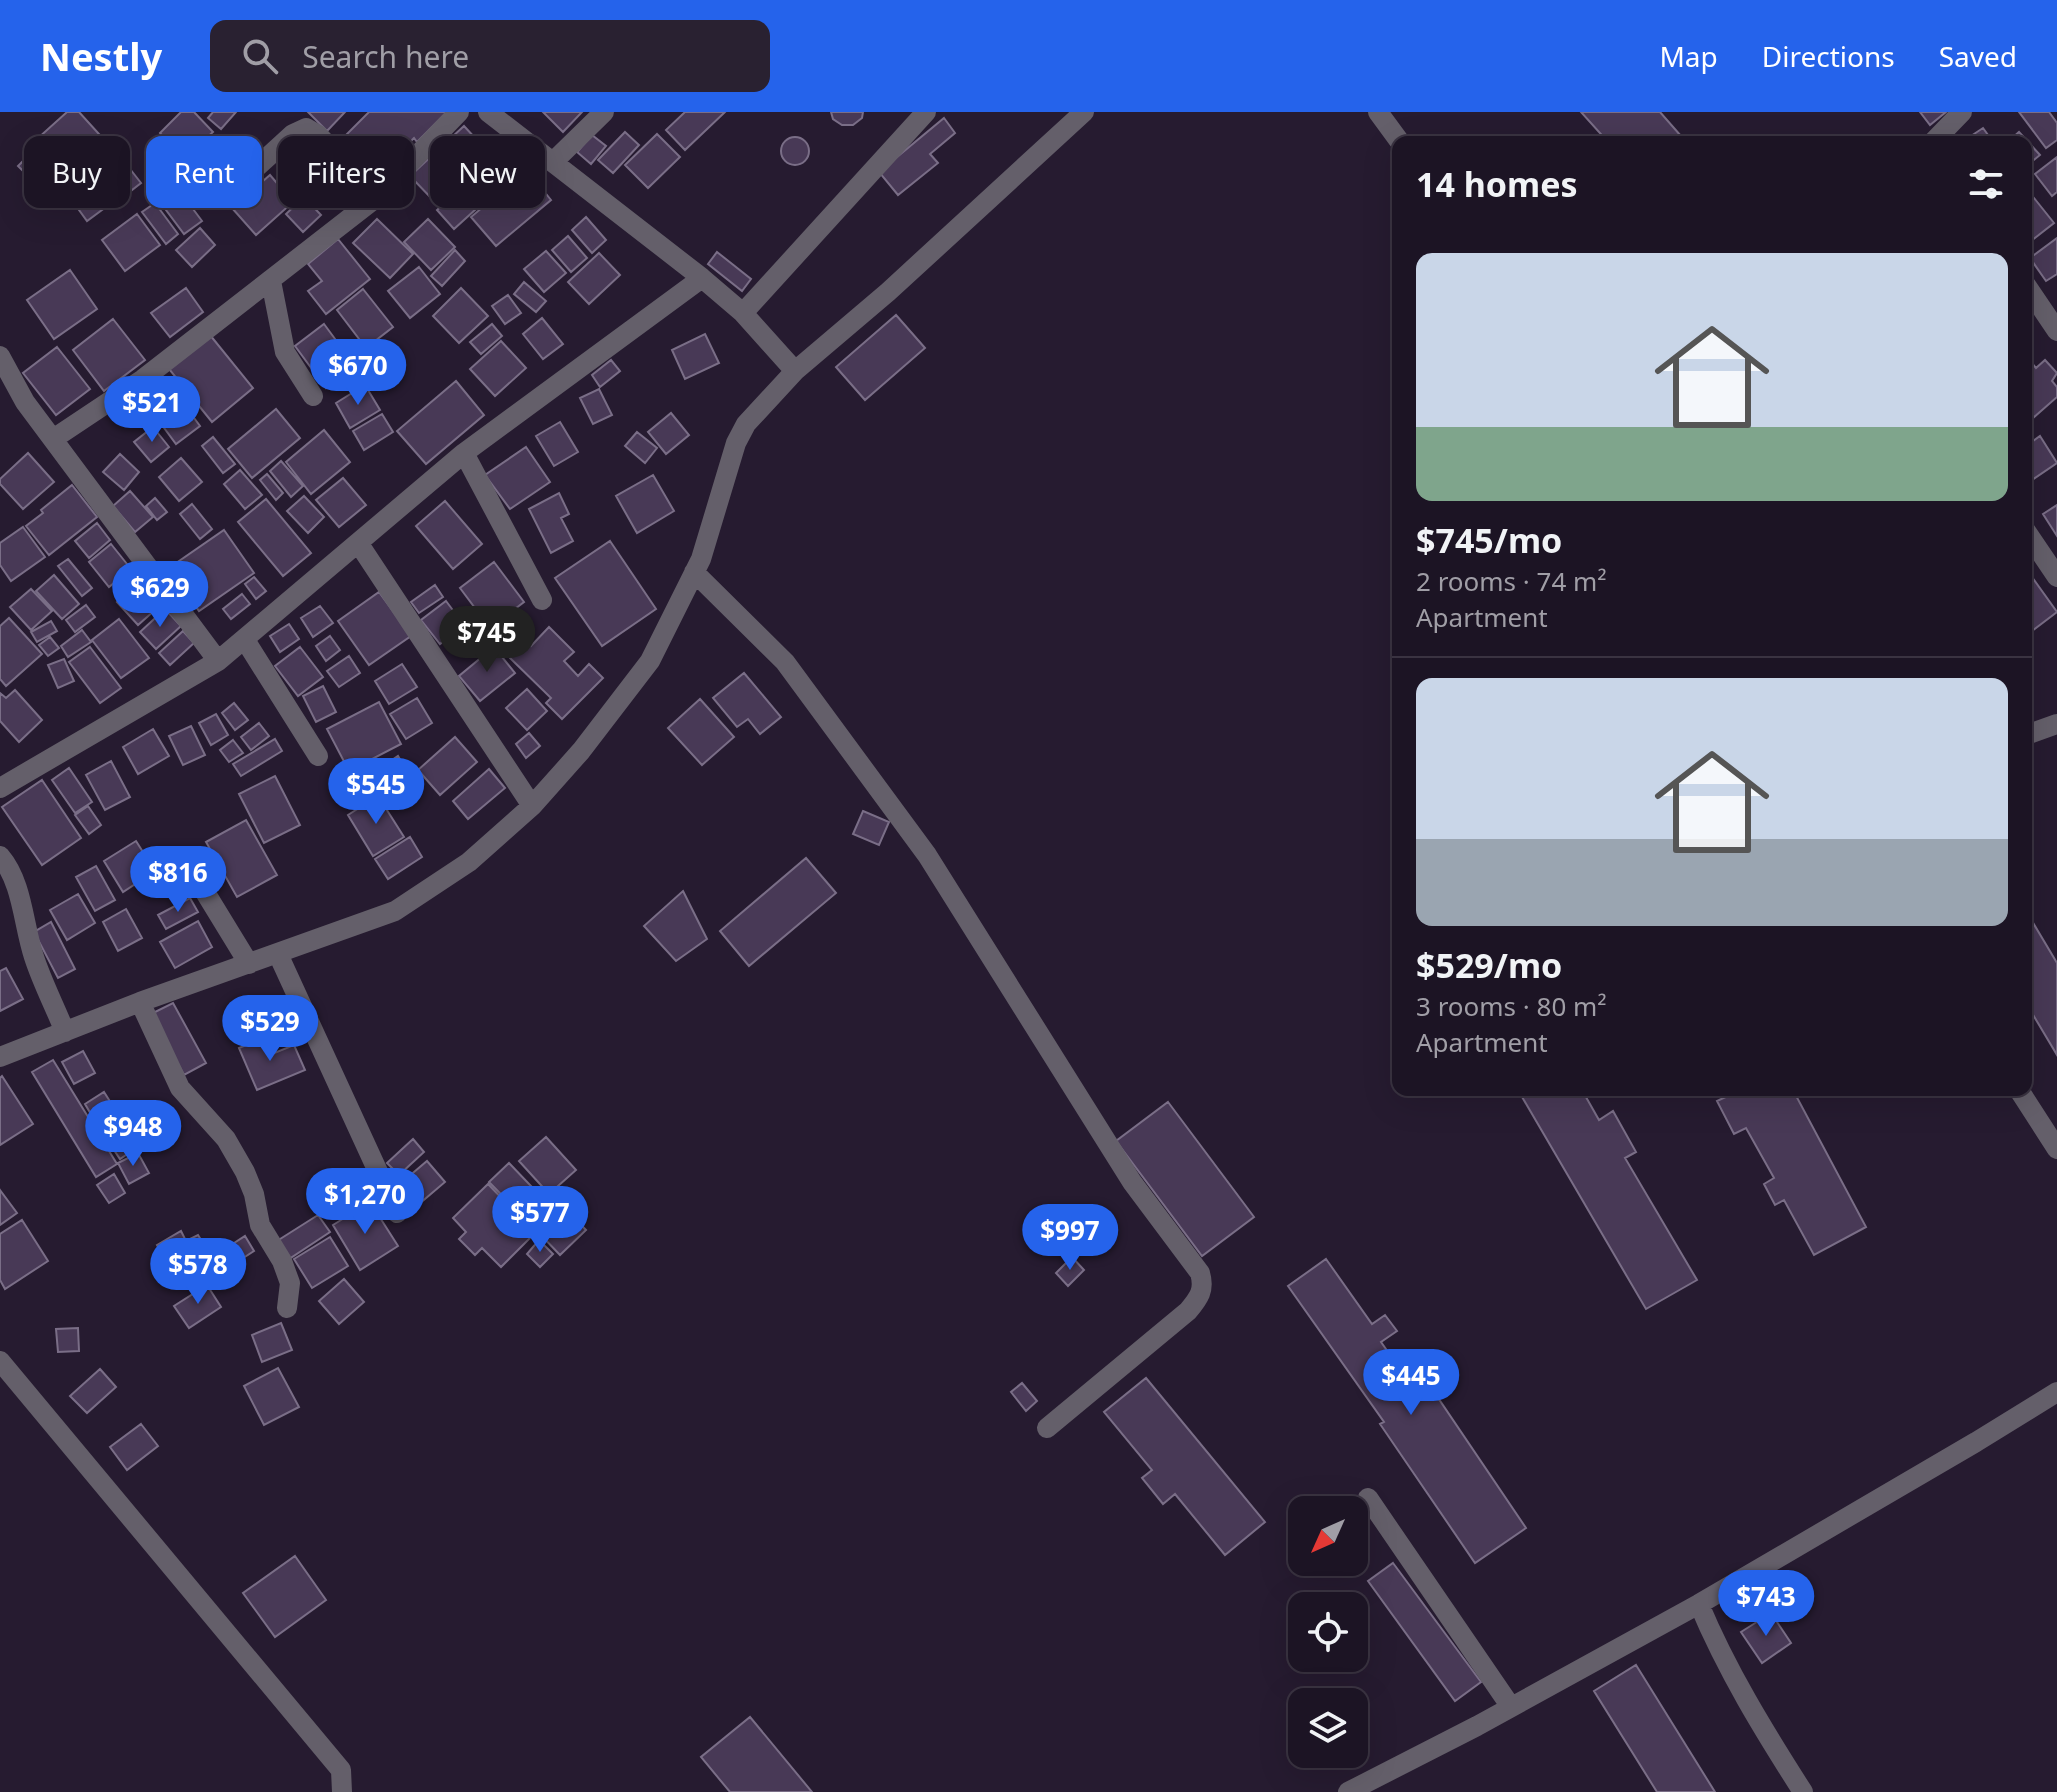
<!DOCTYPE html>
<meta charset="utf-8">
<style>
body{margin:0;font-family:"Noto Sans",sans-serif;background:#292131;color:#f1f3f6;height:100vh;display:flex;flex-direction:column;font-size:30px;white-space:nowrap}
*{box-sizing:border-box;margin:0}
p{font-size:26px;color:#a09ea6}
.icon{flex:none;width:44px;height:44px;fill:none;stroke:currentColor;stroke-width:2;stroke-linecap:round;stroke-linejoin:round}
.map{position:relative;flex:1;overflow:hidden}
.panel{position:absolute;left:1392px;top:24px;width:640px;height:960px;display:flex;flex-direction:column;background:#1c1424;border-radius:16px;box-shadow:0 8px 32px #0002,0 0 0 2px #3a3341}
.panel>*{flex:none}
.hud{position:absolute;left:24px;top:24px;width:760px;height:72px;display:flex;gap:16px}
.needle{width:52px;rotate:225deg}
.fabs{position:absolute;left:1288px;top:1384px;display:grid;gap:16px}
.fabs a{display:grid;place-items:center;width:80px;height:80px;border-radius:16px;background:#1c1424;box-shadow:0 8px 32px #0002,0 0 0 2px #3a3341;font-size:40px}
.price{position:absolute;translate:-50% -68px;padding:0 18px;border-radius:28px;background:#2563eb;color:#fff;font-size:26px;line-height:52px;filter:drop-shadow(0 2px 4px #0008)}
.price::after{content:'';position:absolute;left:50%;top:48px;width:24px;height:18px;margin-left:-12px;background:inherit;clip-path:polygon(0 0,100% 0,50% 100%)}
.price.selected{background:#222;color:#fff}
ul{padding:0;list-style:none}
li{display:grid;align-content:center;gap:16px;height:424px;padding:0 24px}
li+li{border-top:2px solid #3a3341}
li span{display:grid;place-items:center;height:248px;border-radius:16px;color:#555}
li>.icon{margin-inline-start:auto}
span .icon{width:144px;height:144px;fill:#fffc;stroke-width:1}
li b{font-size:34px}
h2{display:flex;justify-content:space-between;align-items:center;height:96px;padding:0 24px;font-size:34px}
.tag{padding:0 28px;border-radius:16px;background:#1c1424;box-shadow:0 8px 32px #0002,0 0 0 2px #3a3341;font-size:28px;line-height:72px}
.tag.selected{background:#2563eb;color:#fff}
header{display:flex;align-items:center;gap:48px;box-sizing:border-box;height:112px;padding:0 40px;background:#2563eb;color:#fff}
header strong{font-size:38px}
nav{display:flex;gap:44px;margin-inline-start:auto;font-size:28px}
.search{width:560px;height:72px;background:#292131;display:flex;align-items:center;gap:20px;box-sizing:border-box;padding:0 28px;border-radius:16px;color:#a09ea6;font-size:30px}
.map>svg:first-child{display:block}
</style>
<header>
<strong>Nestly</strong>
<div class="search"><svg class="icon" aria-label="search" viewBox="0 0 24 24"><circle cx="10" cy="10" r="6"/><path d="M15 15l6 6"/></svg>Search here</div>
<nav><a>Map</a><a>Directions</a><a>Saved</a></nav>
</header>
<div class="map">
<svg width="2057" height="1680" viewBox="0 0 2057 1680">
<rect width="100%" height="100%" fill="#261b30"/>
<!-- building -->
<path fill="#483956" stroke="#7a6e87" stroke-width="2" d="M67 0H79L108 32 71 65 37 27Z
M181 0H194L213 20 204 28 221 46 201 65 160 21Z
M213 0H236L221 17 208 6Z
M308 0H345L327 19Z
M369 0H446V1L417 30 414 26 379 60 345 24Z
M543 0H582L563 20Z
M685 0H725L685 38 666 18Z
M831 0H863L862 6 853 13H842L833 7Z
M1581 0H1660L1681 24 1675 30H1608Z
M1920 0H1946L1930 13Z
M2019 0H2049L2057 11V28L2046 36Z
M944 6 955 21 930 42 938 51 898 83 879 60Z
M464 14 488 40 435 90 410 64Z
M1983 16 1993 30H1962Z
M625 20 639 33 613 61 598 48Z
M2019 20 2040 43 2029 52 2026 49V30L2009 29Z
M657 22 680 45 648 76 625 53Z
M592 23 606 34 591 52 577 40Z
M781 39a14 14 0 1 1 28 0a14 14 0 1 1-28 0Z
M35 37 71 73 54 90 18 54Z
M116 39 141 71 114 92 89 61Z
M2057 45V80L2052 84 2035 62Z
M493 49 509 67 454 117 437 98Z
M527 58 551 88 496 134 471 105Z
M88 63 110 92 87 109 66 80Z
M270 63 293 90 256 123 232 96Z
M172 69 202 109 184 122 154 82Z
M2026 76 2054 111 2026 133Z
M304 85 321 103 303 120 286 102Z
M155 91 178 122 166 132 142 100Z
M137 102 160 133 125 159 102 128Z
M586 105 606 128 592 141 572 118Z
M377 107 413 142 390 166 353 131Z
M428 107 455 135 431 158 404 130Z
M200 116 215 133 192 155 176 138Z
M568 124 587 146 571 160 552 138Z
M2057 126V162L2046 169 2030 146Z
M338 127 370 167 326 202 308 179 322 169 308 152Z
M455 138 465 149 442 174 431 164Z
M546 139 566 161 544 180 524 157Z
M717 140 751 167 742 179 708 152Z
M599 141 620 163 589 192 568 170Z
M419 155 440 182 410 206 388 179Z
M70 158 97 197 54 227 27 188Z
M524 170 546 189 536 200 514 182Z
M186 176 203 200 170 225 151 201Z
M461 176 488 204 459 231 433 204Z
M363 177 393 215 366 236 337 198Z
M508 183 521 201 505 212 492 194Z
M896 203 925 236 865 288 836 255Z
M542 206 563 232 543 247 523 222Z
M113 207 145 248 104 279 73 238Z
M324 212 355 254 326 276 295 234Z
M492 212 502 224 481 242 470 230Z
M705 222 719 251 685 267 672 238Z
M210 223 253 276 212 310 169 257Z
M501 229 526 256 495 284 470 257Z
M57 235 90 277 56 303 23 261Z
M2026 244 2036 256 2045 248 2057 261 2052 269 2057 275V285L2033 306 2026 298Z
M611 248 620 259 600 275 592 263Z
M157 260 176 283 164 292 146 269Z
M456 269 484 303 426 352 397 319Z
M365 273 380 298 350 316 336 291Z
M599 277 612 303 593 312 580 286Z
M180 287 200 314 176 332 156 305Z
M276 297 300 326 252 366 228 337Z
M671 301 689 323 666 342 648 320Z
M382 302 393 320 364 338 353 319Z
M560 310 578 340 554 354 536 324Z
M153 315 169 335 151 350 134 330Z
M324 318 350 350 311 382 286 350Z
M637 320 657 336 645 351 625 334Z
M2040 324 2057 351 2026 372V334Z
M213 325 235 352 223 361 202 334Z
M526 335 550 370 510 397 485 363Z
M28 341 54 370 23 397 0 372V367Z
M120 342 139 360 124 378 103 360Z
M181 346 202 370 179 389 159 365Z
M281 349 303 374 291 385 270 359Z
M240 358 262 383 245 397 224 372Z
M267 362 283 381 276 388 260 368Z
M653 363 674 399 637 421 616 384Z
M343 366 366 393 339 415 316 388Z
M72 373 97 405 49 443 26 414 43 401 41 398Z
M130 379 153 405 135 420 113 394Z
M559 381 569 402 561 406 573 429 551 441 529 397Z
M304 384 324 405 308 421 287 399Z
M155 386 167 400 157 408 146 394Z
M266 387 311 441 283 464 238 410Z
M445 389 482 432 453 457 416 414Z
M192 392 212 417 200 427 180 402Z
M2057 393V424L2043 402Z
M97 411 110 428 89 446 75 429Z
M23 415 45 445 11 469 0 453V431Z
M224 418 254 461 199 499 169 456Z
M610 429 656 497 602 534 555 466Z
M111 432 131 457 109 475 89 450Z
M68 447 92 476 82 484 58 454Z
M494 450 524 490 490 516 460 476Z
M54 463 79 492 62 507 36 479Z
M254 465 266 479 256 487 245 472Z
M2032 465 2057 500 2032 519 2026 510V469Z
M141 468 163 491 138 513 117 490Z
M435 473 443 485 419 501 411 490Z
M31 477 52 499 31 518 10 495Z
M379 480 411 524 369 553 338 509Z
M242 482 250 492 231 507 223 497Z
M446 489 464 513 440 532 421 508Z
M86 493 95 505 75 520 66 508Z
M320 494 333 511 313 525 301 506Z
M165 497 181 514 156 537 140 520Z
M9 506 42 542 6 574 0 567V514Z
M119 507 149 546 121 566 92 528Z
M51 509 57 519 37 530 31 520Z
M289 512 299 527 280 540 270 524Z
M549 515 574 540 564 549 578 564 589 552 603 566 562 607 546 591 551 586 508 544 524 527 531 534Z
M82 518 91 530 68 545 61 534Z
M183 519 194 531 170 553 159 541Z
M330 524 340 538 326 549 316 534Z
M50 525 59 536 48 544 39 533Z
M90 535 121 576 100 591 69 550Z
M300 535 323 565 298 584 275 554Z
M494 535 515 561 480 589 459 564Z
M349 544 360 561 339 575 327 559Z
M64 547 74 569 58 576 48 553Z
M402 552 417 575 389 592 375 569Z
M744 561 781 605 760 622 748 607 737 615 713 586Z
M323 574 336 600 316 610 303 584Z
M527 577 547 599 527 618 506 596Z
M15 578 42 608 19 630 0 609V581L6 586Z
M417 586 432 611 406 627 390 602Z
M700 587 734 625 702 653 668 616Z
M379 590 401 632 349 659 327 617Z
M234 591 248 608 235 618 222 601Z
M216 602 228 623 211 633 199 611Z
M259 611 269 624 251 638 241 625Z
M191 614 205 643 183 653 169 624Z
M153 617 169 644 138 662 123 635Z
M529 621 540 634 526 646 516 632Z
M455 625 477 650 440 683 418 658Z
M275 627 282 639 241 664 233 652Z
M233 628 243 641 229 650 220 638Z
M398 644 414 670 390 684 374 660Z
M111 649 130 685 105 698 86 663Z
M69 656 92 690 75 701 52 668Z
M489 657 505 676 468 707 453 689Z
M275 664 300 713 264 731 239 682Z
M42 668 81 726 42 753 2 695Z
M378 684 404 725 373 744 348 703Z
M88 694 101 713 89 722 75 703Z
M863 699 889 710 879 733 853 722Z
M246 708 277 763 237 785 206 730Z
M410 725 422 745 388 767 375 747Z
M136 729 155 759 123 780 104 749Z
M806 746 836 781 749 854 720 819Z
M96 754 115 788 95 799 76 765Z
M683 779 707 827 676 849 644 814Z
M78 782 95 811 67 828 50 798Z
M190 786 198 800 166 817 158 803Z
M126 797 142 826 118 839 103 810Z
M2026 799 2057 851V943L2026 891Z
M198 809 212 835 175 856 160 830Z
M51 810 75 857 58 866 34 820Z
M6 856 23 887 0 899V859Z
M173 891 206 951 184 963 151 902Z
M265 925 272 942 294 933 305 958 257 978 239 936Z
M83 939 95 961 74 972 62 950Z
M53 948 117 1052 96 1065 32 960Z
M2 964 33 1012 0 1033V966Z
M1518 978H1582L1599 1008 1613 999 1636 1040 1625 1046 1697 1168 1646 1197Z
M1727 978H1793L1866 1115 1814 1143 1784 1088 1775 1093 1764 1072 1774 1066 1746 1016 1734 1022 1717 989 1730 983Z
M104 980 118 1002 98 1014 85 992Z
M1168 990 1254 1105 1202 1144 1116 1029Z
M124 1010 139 1034 120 1047 104 1023Z
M546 1025 576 1058 549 1082 519 1049Z
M413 1027 424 1040 399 1063 387 1051Z
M138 1041 149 1061 129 1072 118 1051Z
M427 1049 445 1070 419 1092 401 1071Z
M509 1051 551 1095 532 1114 489 1070Z
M114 1062 125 1081 109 1091 97 1073Z
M488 1072 535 1121 501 1155 482 1136 475 1143 459 1127 466 1120 453 1106Z
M0 1078 17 1101 0 1113Z
M370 1090 398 1134 360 1158 333 1113Z
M564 1095 586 1118 560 1143 539 1121Z
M1077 1096 1092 1112 1070 1132 1055 1116Z
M318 1103 330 1120 289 1147 277 1129Z
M22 1108 48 1149 5 1177 0 1168V1122Z
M181 1119 186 1129 198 1123 210 1142 199 1149 194 1140 169 1154 157 1133Z
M245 1124 254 1139 220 1161 211 1146Z
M330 1125 348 1154 312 1176 294 1147Z
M539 1128 553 1142 540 1155 527 1142Z
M1072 1145 1084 1158 1068 1174 1056 1161Z
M1326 1147 1372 1212 1385 1203 1397 1219 1381 1230 1420 1285 1432 1277 1526 1416 1475 1451 1380 1312 1384 1310 1288 1174Z
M344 1167 364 1190 339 1212 319 1189Z
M207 1173 221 1195 189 1216 174 1194Z
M281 1211 292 1238 262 1250 252 1223Z
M78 1216 79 1239 58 1240 56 1217Z
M278 1256 299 1295 264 1313 244 1274Z
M100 1257 116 1275 87 1301 70 1284Z
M1146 1266 1265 1410 1225 1443 1175 1382 1163 1392 1142 1366 1152 1358 1104 1300Z
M1022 1271 1037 1289 1026 1299 1011 1280Z
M141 1312 158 1334 127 1358 110 1335Z
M295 1444 326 1488 275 1525 243 1481Z
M1393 1451 1481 1570 1455 1589 1368 1469Z
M1771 1501 1791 1531 1762 1551 1741 1520Z
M1636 1553 1715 1680H1657L1594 1579Z
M750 1605 812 1680H730L701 1645Z"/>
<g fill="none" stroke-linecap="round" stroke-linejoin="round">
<!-- minor -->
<path stroke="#645f6a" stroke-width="20" d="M488 0 702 166 743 201 795 259
M1378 0 1400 30
M1933 30 1962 0
M553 50 604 0
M225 84 293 22 306 16 318 23 377 85
M271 169 285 240 313 284
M2026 173 2057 219
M743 201 926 0
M0 244 25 290 218 549
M53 327 143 267 377 85 459 0
M464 341 542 488
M2026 419 2057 465
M359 432 532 694
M694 460 785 550 927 743 1132 1070 1200 1161C1205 1178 1199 1186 1188 1199L1047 1316
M245 528 318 644
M2026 623 2057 612
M0 676 218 549 464 341 702 166
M0 744C23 771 23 812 34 845 42 870 55 895 65 920
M186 749 249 852
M278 842 397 1101
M140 890 180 976 226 1027 245 1060 254 1082 260 1113 282 1149 290 1171 287 1196
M0 945 140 890 395 799 469 750 532 694 581 639 650 549 701 447 736 331 746 312 795 259 888 180 1084 0
M2019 978 2057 1037
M0 1249 341 1658 342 1680
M1368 1386 1511 1595
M1348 1680 1477 1614 1699 1492
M1803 1680C1764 1619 1727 1559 1699 1492L1976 1330 2057 1280"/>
</g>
</svg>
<div class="fabs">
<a><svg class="needle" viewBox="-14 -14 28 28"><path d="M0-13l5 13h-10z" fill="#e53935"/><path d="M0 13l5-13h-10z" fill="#a09ea6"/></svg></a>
<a><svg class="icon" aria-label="locate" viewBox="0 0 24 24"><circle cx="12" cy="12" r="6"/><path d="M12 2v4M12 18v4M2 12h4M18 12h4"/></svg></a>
<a><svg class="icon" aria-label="layers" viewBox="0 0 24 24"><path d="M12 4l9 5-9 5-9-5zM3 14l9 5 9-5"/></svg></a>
</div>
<b class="price" style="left:358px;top:295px">$670</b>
<b class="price" style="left:152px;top:332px">$521</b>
<b class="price" style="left:160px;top:517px">$629</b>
<b class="price selected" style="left:487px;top:562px">$745</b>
<b class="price" style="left:376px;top:714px">$545</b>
<b class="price" style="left:178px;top:802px">$816</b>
<b class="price" style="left:270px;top:951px">$529</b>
<b class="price" style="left:133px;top:1056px">$948</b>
<b class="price" style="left:365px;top:1124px">$1,270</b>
<b class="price" style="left:540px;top:1142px">$577</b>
<b class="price" style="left:1070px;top:1160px">$997</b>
<b class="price" style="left:198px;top:1194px">$578</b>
<b class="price" style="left:1411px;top:1305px">$445</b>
<b class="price" style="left:1766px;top:1526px">$743</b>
<div class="hud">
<a class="tag">Buy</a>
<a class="tag selected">Rent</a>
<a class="tag">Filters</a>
<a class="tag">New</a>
</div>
<section class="panel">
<h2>14 homes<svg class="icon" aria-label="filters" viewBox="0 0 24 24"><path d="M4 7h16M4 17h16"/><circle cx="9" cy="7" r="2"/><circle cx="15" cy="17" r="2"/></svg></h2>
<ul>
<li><span style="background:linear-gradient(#c9d6e8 70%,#7fa58c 0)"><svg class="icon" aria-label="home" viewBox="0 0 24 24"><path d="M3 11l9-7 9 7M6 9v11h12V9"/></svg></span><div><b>$745/mo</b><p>2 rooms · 74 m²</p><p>Apartment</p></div></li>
<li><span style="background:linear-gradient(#c9d6e8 65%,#9aa5b1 0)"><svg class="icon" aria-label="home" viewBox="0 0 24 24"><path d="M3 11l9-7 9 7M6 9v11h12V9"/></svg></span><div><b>$529/mo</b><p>3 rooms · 80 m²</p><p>Apartment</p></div></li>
</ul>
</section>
</div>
